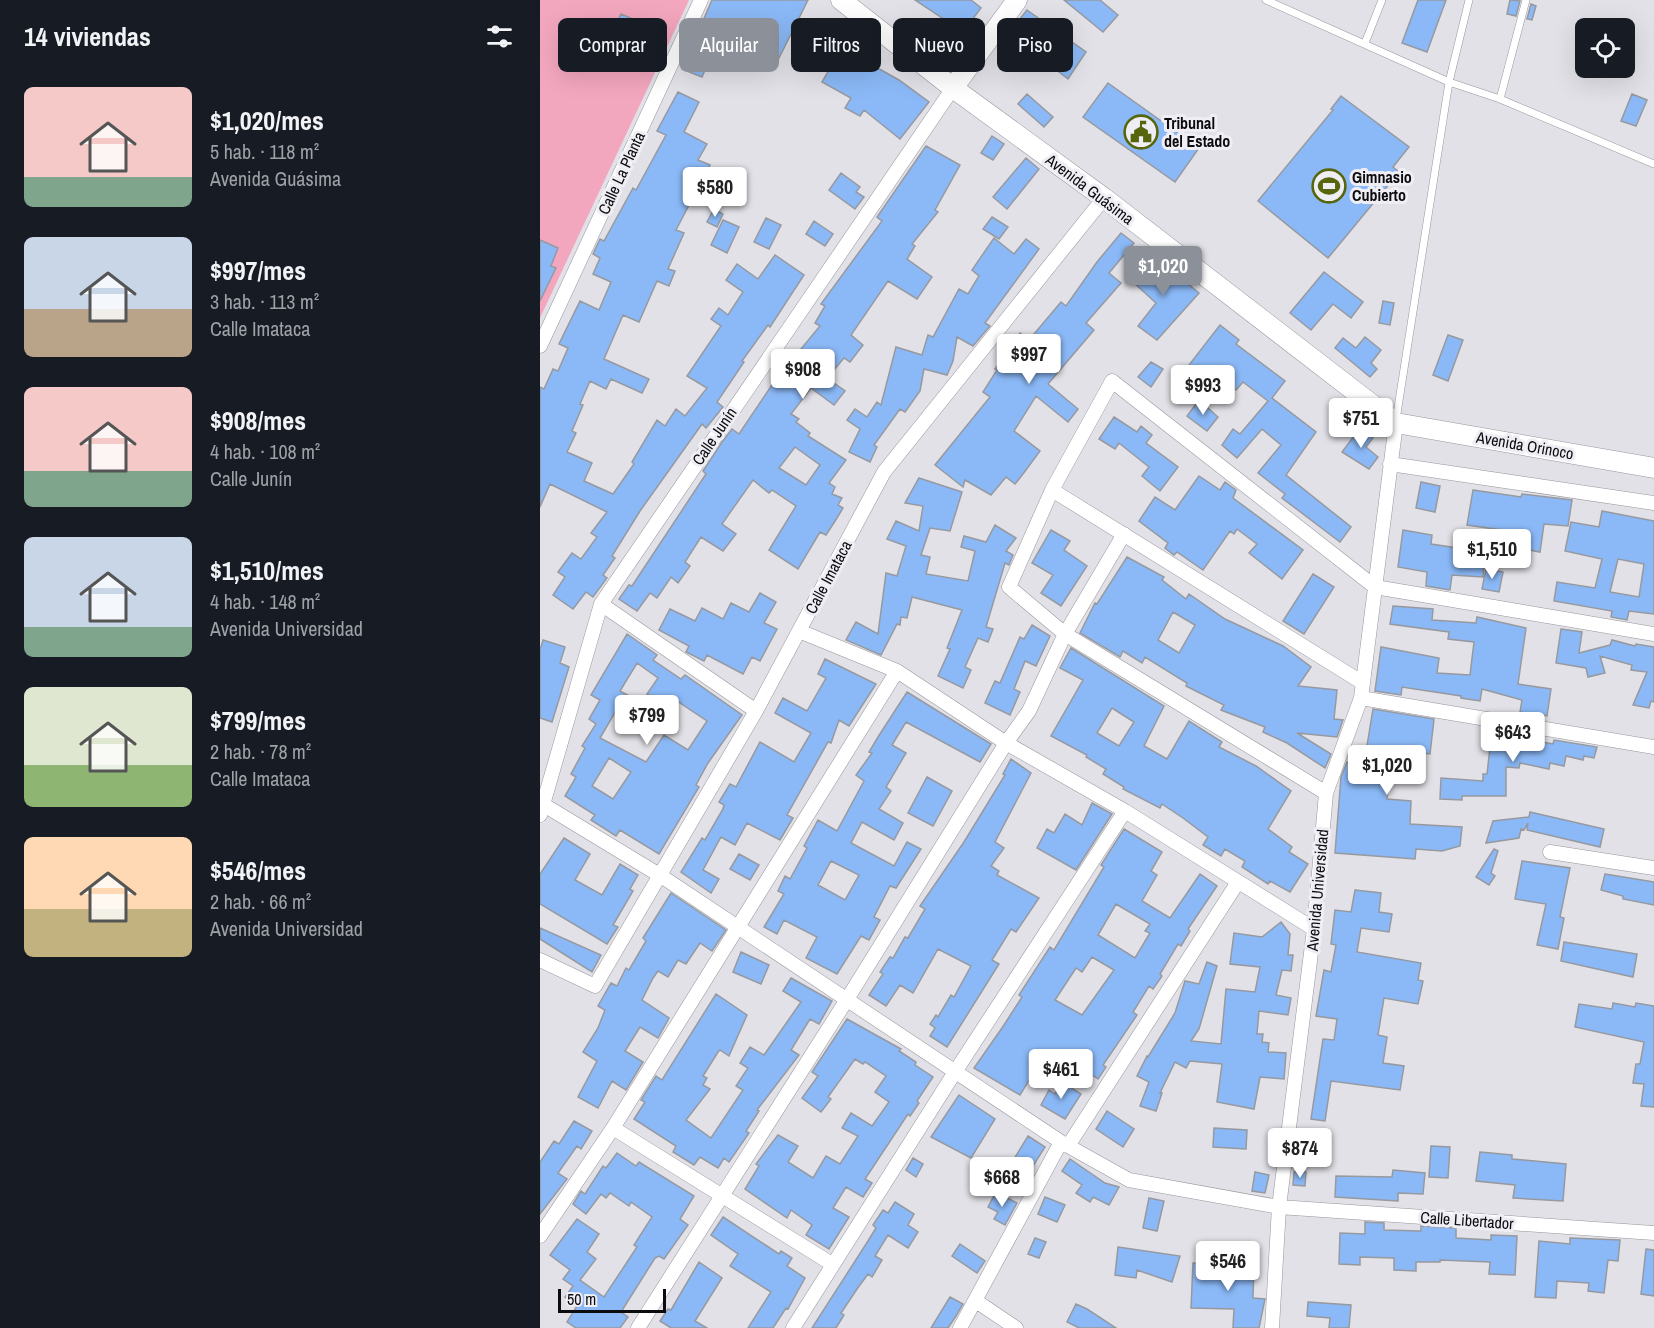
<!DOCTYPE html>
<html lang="es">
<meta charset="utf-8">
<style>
body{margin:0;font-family:"Archivo Narrow",sans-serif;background:#20242c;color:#f1f3f6;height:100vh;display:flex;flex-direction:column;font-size:22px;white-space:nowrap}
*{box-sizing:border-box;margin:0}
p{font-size:20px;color:#9ea1a6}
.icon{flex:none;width:33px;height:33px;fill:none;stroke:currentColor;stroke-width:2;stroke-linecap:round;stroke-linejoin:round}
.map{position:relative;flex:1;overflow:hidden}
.side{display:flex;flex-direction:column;background:#171b24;width:540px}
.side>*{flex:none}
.top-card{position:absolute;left:18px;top:18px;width:570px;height:54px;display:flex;gap:12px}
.controls{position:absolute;left:1035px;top:18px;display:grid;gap:12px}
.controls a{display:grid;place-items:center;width:60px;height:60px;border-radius:9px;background:#171b24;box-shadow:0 6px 24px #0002;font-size:30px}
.scale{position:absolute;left:18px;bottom:15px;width:108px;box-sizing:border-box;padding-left:6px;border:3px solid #0c0c0e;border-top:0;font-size:16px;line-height:21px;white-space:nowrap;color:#0c0c0e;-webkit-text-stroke:4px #efeef5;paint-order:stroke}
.price{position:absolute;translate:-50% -51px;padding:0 14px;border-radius:6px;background:#fff;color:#222;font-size:20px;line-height:39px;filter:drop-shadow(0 2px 3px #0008)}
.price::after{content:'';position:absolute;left:50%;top:36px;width:18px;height:14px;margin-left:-9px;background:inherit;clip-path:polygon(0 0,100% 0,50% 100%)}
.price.selected{background:#8c9099;color:#fff}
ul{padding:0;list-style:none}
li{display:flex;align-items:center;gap:18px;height:150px;padding:0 24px}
li span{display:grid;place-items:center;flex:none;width:168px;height:120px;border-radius:9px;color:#555}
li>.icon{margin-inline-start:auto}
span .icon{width:72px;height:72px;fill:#fffc;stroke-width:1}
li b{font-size:26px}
h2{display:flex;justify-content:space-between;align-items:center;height:72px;padding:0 24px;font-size:26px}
.chip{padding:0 21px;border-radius:9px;background:#171b24;box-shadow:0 6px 24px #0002;font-size:21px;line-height:54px}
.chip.selected{background:#8c9099;color:#fff}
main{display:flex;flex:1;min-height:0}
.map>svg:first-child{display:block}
</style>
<main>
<section class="side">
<h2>14 viviendas<svg class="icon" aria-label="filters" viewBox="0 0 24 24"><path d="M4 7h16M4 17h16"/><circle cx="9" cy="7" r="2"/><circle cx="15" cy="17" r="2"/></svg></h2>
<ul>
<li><span style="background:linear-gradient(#f6c9c9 75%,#7fa58c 0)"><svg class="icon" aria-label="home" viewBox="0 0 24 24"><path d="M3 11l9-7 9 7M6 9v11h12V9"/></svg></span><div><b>$1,020/mes</b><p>5 hab. · 118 m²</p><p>Avenida Guásima</p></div></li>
<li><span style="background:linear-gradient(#c9d6e8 60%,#b9a48a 0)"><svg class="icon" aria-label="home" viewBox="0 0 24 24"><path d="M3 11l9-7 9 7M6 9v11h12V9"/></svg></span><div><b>$997/mes</b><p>3 hab. · 113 m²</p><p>Calle Imataca</p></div></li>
<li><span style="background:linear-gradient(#f6c9c9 70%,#7fa58c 0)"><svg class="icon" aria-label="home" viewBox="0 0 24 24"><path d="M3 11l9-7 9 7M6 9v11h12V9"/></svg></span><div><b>$908/mes</b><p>4 hab. · 108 m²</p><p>Calle Junín</p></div></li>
<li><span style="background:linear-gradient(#c9d6e8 75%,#7fa58c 0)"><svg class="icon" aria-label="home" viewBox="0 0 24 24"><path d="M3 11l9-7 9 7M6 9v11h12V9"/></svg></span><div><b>$1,510/mes</b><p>4 hab. · 148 m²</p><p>Avenida Universidad</p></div></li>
<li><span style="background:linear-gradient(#dfe7d0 65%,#8fb573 0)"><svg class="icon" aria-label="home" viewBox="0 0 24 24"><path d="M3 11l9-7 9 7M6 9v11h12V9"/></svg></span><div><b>$799/mes</b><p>2 hab. · 78 m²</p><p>Calle Imataca</p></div></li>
<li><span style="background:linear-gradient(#ffd9b3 60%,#c2b280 0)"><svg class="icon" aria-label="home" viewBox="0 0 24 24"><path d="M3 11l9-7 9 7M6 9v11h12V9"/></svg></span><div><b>$546/mes</b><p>2 hab. · 66 m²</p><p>Avenida Universidad</p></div></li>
</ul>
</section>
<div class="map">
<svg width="1114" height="1328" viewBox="0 0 1114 1328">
<rect width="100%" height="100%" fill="#e1e1e7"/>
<!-- green -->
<path fill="#f3a7be" d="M0 0H149L0 318Z"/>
<!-- building -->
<path fill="#8bb9f7" stroke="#96999f" stroke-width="1.5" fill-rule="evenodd" d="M172 0H268L233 70 184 47 178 60 171 56 162 77 142 69Z
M375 0H431L441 8 420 36 403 23 405 20Z
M524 0H560L578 15 563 32Z
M878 0H906L887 52 862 43Z
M970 0 980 1 976 16 967 14Z
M991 4 996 6 992 20 987 19Z
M487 10 546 52 528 79 469 33Z
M81 14 121 31 115 46 85 33 80 44 69 39Z
M304 44 327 57 325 61 359 80 389 102 360 139 324 110 320 116 305 108 311 98 282 82Z
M568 83 659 148 635 182 543 117Z
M138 92 159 102 144 132 167 144 158 160 170 165 136 230 144 233 128 269 135 271 129 286 117 281 99 322 83 315 64 359 109 379 102 393 71 379 66 389 50 381 40 404 43 405 32 431 36 433 27 452 52 463 44 481 73 494 94 464 92 462 117 420 125 426 136 409 145 416 167 388 147 376 181 326 171 319 179 308 188 315 203 292 186 280 197 264 218 279 235 255 264 275 230 327 228 325 202 361 204 362 177 402 183 407 166 428 162 424 100 511 72 556 75 558 63 575 67 578 53 597 46 592 33 609 13 595 25 577 18 572 32 553 41 559 57 537 51 533 67 512 10 484 0 507V387L4 389 13 369 18 371 28 348 19 344 40 301 59 310 71 282 53 274 60 258 53 254 60 239 64 241 93 188 96 190 126 135 117 131Z
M487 94 513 117 504 127 478 104Z
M1092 94 1107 100 1096 126 1081 121Z
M801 96 869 147 853 167 859 172 788 258 718 201 793 110 791 109Z
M452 136 464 144 453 160 441 153Z
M386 146 420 165 395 210 398 212 372 244 375 246 367 259 392 277 377 299 348 281 311 335 323 345 310 362 304 358 287 378 305 391 294 405 271 388 251 414 259 419 256 422 270 433 268 436 306 460 289 483 295 487 292 494 302 498 298 505 303 508 297 518 286 535 280 532 258 569 229 550 256 506 232 490 229 493 213 480 182 524 196 534 183 551 161 537 145 562 150 566 138 583 131 577 117 598 110 593 97 611 79 599 89 585 92 586 166 474 163 471 182 442 192 429 199 434 244 367 241 365 252 352 256 355 280 326 275 323 285 306 281 304 342 221 337 217ZM255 447 280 465 266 485 239 468Z
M486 158 499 169 467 209 453 197Z
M301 173 320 187 316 192 324 197 315 209 289 190Z
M174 209 183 214 177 227 167 222Z
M452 217 468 227 459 239 443 229Z
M226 218 241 225 229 249 214 242Z
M183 220 199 227 187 253 171 245Z
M274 221 293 234 285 246 266 234Z
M581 233 594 243 569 273 581 283 546 323 554 330 508 384 538 409 528 422 496 396 474 431 500 451 483 474 475 484 466 477 451 495 425 480 423 487 395 465 450 397 443 392 457 370 455 369 480 333 489 340 521 302 526 306 557 262Z
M454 238 474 254 486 239 499 249 445 323 450 326 433 346 417 337 413 361 407 375 384 369 380 391 365 412 360 409 334 445 337 447 330 462 309 452 320 429 307 420 315 409 327 417 337 402 341 405 356 347 382 355 388 335 393 337 419 289 428 294 439 276 432 270Z
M0 240 18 248 11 266 16 268 0 301Z
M616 257 659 293 617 340 598 326 616 303 593 282Z
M784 272 823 302 811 318 793 304 771 330 750 313Z
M843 301 854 303 850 325 839 323Z
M680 325 699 340 696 344 745 381 732 398 776 432 746 475 811 527 800 542 742 498 745 494 718 473 741 445 722 429 697 458 682 445 693 429 700 434 728 401 703 382 696 390 674 373 669 380 649 365Z
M908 335 923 340 908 381 893 375Z
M825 337 841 350 831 363 837 369 830 377 795 348 803 338 816 348Z
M611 362 623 369 611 387 598 377Z
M659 400 678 417 667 431 647 416Z
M574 417 597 432 601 426 612 435 606 443 638 467 620 491 602 476 609 467 579 443 575 449 559 439Z
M820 428 833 438 826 447 838 457 829 469 802 452Z
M659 476 680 490 685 482 696 490 693 498 763 550 742 579 709 553 717 544 697 529 694 534 690 531 663 570 637 552 634 555 625 548 628 543 599 521 615 497 635 510Z
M379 478 422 492 410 531 390 528 381 555 390 557 386 574 428 581 435 551 421 547 424 536 446 542 455 525 476 538 466 551 473 555 469 565 465 563 446 627 453 629 448 642 438 638 425 667 431 670 423 688 398 676 410 649 407 648 422 610 372 597 367 618 361 617 360 625 357 624 341 655 306 640 316 622 338 634 346 573 357 576 366 546 347 539 356 521 379 531 383 506 365 503Z
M881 482 900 486 895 512 876 508Z
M933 490 981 497 982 494 1032 500 1028 526 1004 524 1000 552 973 547 976 532 927 525Z
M1062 511 1114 521V614L1089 611 1087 620 1071 617 1072 611 1014 601 1017 582 1055 588 1062 559 1025 551 1031 522 1059 527ZM1078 559 1104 564 1099 597 1070 592Z
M511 530 530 541 524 550 547 566 521 606 501 593 513 575 492 563Z
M863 530 892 535 891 544 945 552 943 577 912 575 910 590 886 586 887 572 858 567Z
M587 557 624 577 622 580 646 599 649 594 685 619 743 646 771 667 758 686 797 690 794 719 803 720 797 737 757 733 791 754 785 768 747 743 723 732 725 727 681 710 684 705 646 686 647 683 605 657 602 663 583 651 580 657 540 633 555 603 557 604ZM633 612 655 625 639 653 618 640Z
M946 569 963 572 959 592 942 589Z
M773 574 794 587 764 634 743 621Z
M220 593 236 602 224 623 237 629 220 661 212 657 203 674 167 655 164 661 146 652 149 646 119 630 130 609 155 621 162 608 183 619 191 603 209 612Z
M853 606 893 609 892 620 936 623 937 617 986 628 978 684 1011 689 1007 716 980 712 982 700 942 689 940 701 921 698V696L862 687 861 695 835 691 841 647 899 658 897 673 930 675 934 642 908 639 909 632 850 624Z
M492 625 510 636 496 666 485 661 474 689 480 692 470 715 445 703 455 681 460 683 480 637 484 639Z
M1021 629 1042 632 1039 653 1070 645 1072 640 1095 646 1096 644 1114 647V702L1111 701 1109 708 1093 705 1107 672 1091 670 1092 665 1060 656 1065 673 1048 677 1046 668 1016 663Z
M87 634 117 655 113 660 141 679 145 675 202 715 168 763 156 785 159 787 119 854 80 830 76 836 51 820 55 815 25 796 36 777 31 774 45 748 42 746 56 724 49 719 60 700 51 695ZM97 663 118 678 107 694 132 708 137 701 167 721 148 750 124 735 106 762 60 738 77 709 100 723 109 707 80 691ZM69 758 91 772 73 799 52 786Z
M3 640 25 647 20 663 29 667 12 722 0 718V650Z
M531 648 624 706 604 746 627 759 649 721 682 742 679 747 716 766 751 791 728 829 752 847 749 852 768 864 750 892 730 881 728 884 702 867 705 861 685 849 681 856 663 845 668 837 643 818 622 804 620 808 583 789 584 787 563 774 566 769 546 757 547 755 511 736 543 680 520 668ZM572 708 594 722 579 746 557 733Z
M285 659 336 684 309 726 299 720 291 743 288 742 247 815 253 818 240 840 207 823 195 845 181 837 163 870 179 879 171 893 141 872 162 838 165 840 183 809 184 805 179 802 190 784 196 787 220 742 254 762 271 733 235 713 243 698 267 711 286 678 278 674Z
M367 692 451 744 440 762 366 722 352 745 366 753 346 787 351 791 339 809 363 823 354 840 322 822 311 843 354 866 367 842 381 849 356 888 350 886 334 917 340 920 329 940 321 936 297 974 266 958 277 937 244 920 237 934 224 927 244 894 238 891 245 876 250 879 267 848 264 846 278 820 297 831 324 781 316 775 332 753 329 752 338 737ZM291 861 319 875 305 900 278 885Z
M833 709 894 719 890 754 854 750 847 799 871 801 870 824 922 827 920 846 902 851 876 849 875 859 795 853 801 777 807 762 824 764Z
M952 730 983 734 982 738 1013 744 1014 740 1057 747 1054 758 1044 756 1043 760 1026 756 1024 766 1010 763 1009 769 980 763 979 768 966 767V796H922V800L900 799 901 778 943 781V774H947Z
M471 759 491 773 455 842 464 848 451 866 459 871 457 875 499 898 476 932 471 929 452 960 459 964 407 1047 390 1036 395 1028 390 1024 396 1015 398 1017 411 995 414 997 431 966 398 949 373 993 360 985 346 1006 329 995 343 974 340 972 350 957 353 958 365 937 368 938 385 909 380 906 424 842 465 775 463 774Z
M387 777 412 791 393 826 368 813Z
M552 803 572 814 536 870 497 848 507 829 514 833 525 814 542 825Z
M990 812 1064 829 1060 847 987 830 988 823 984 830 981 829 979 838 946 843 953 821 989 817Z
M584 829 622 852 611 871 617 875 602 901 630 918 660 874 677 886 648 929 650 931 641 946 638 944 620 974 622 976 613 989 609 986 593 1012 597 1015 563 1065 566 1067 558 1079 552 1075 546 1086 524 1078 530 1068 506 1053 480 1095 434 1068 462 1028 482 997 479 995 510 947 514 950 564 867 561 865ZM576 904 610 924 605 931 610 933 595 958 558 935ZM552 957 574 970 542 1015 515 1000 536 968 542 972Z
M24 838 50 854 35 880 62 895 80 864 98 875 90 889 93 891 73 925 78 927 67 944 0 904V874Z
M954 849 958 851 951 873 955 876 949 885 936 877Z
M199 854 219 865 210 880 190 869Z
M982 861 1030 868 1020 917 1024 918 1018 949 997 945 1006 904 975 899Z
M1065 874 1114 882V905L1083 899V896L1061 890Z
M815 890 841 893 839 912 852 914 849 932 821 928 817 952 881 963 878 980 883 981 878 1004 844 998 838 1035 847 1037 843 1063 864 1066 860 1090 791 1081 785 1121 771 1119 783 1039 794 1040 797 1019 776 1016 784 970 791 972 796 945 791 944 795 910 811 912Z
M131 893 186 930 172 951 160 943 146 964 138 960 128 977 118 971 113 978 102 1000 129 1018 118 1038 100 1027 85 1051 103 1062 86 1090 72 1081 58 1108 38 1097 57 1061 43 1052 58 1028 65 1010 58 1006 71 983 77 986 86 968 89 970 106 941 103 938Z
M741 922 750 934 748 955H753L751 971 742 970 736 995 751 998 748 1015 719 1011 717 1034H723L722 1042 729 1043 728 1052 746 1053 744 1079 720 1077 714 1109 677 1102 682 1064 650 1061 646 1068 635 1062 620 1093H622L616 1111 600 1106 609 1082 597 1076 607 1056 608 1057 635 1013 645 981 659 984 667 962 677 966 659 1029 651 1041 681 1044 686 989 715 992 720 967 690 964 694 933 722 937Z
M0 928 61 955 52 972 0 939Z
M1024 942 1097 954 1093 977 1021 961Z
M201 952 229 965 221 984 193 972Z
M251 978 292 1001 279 1024 270 1019 251 1050 259 1055 217 1110 219 1111 206 1131 209 1133 189 1162 184 1158 178 1168 160 1157 154 1165 133 1152 136 1146 94 1119 105 1102 101 1100 116 1076 122 1080 176 994 207 1015 189 1056 180 1050 178 1052 163 1076 167 1078 163 1085 170 1089 146 1120 171 1138 203 1090 196 1086 208 1068 200 1063 210 1047 224 1055 261 1002 243 991Z
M1073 1003 1095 1007 1096 1003 1114 1006V1107L1101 1106 1104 1084 1093 1083 1096 1064H1100L1104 1042 1035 1027 1039 1004 1072 1009Z
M307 1019 361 1049 359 1051 376 1062 375 1065 393 1077 377 1101 379 1103 370 1116 368 1114 325 1179 332 1183 323 1197 306 1187 293 1208 309 1217 289 1249 266 1235 272 1225 251 1210 247 1218 205 1189 219 1166 216 1164 238 1135 258 1146 248 1162 273 1178 286 1156 300 1164 318 1136 302 1128 311 1113 332 1126 349 1102 335 1092 346 1076 325 1062 323 1064 315 1059 288 1097 291 1099 281 1112 262 1098 278 1076 272 1072Z
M522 1082 541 1094 525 1119 501 1105 509 1090 515 1094Z
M419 1095 455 1119 431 1158 391 1137Z
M567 1111 594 1129 583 1147 556 1129Z
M34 1121 52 1131 41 1149 37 1146 18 1173 27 1179 0 1214V1162L14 1141 19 1144Z
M674 1128 707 1130 706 1149 673 1147Z
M765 1134 791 1136 789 1152 763 1149Z
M488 1136 505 1147 486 1177 469 1167Z
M891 1146 910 1147 908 1178 889 1177Z
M940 1152 972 1155V1159L1026 1164 1023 1201 973 1198 975 1185 936 1181Z
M77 1153 96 1166 99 1162 154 1196 140 1219 148 1225 124 1259 119 1256 115 1258 81 1312 88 1317 80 1328H36L27 1322 37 1306 25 1297 33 1286 23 1279 30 1270 10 1255 37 1219 59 1234 47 1252 56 1259 40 1280 64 1297 97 1247 94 1245 112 1217 91 1202 89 1206 70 1193 66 1198 61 1194 46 1214 33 1204 41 1191 45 1194 63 1166 66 1168Z
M373 1158 383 1164 376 1177 366 1170Z
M530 1159 565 1183 579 1187 569 1205 553 1197 550 1202 536 1193 542 1185 522 1171Z
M853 1170 885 1173 883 1194 858 1193V1201L795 1197 796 1176 852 1177Z
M715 1172 729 1175 725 1193 712 1191Z
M754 1172H766L765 1186 753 1185Z
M456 1192 477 1203 465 1225 454 1219 458 1212 448 1207Z
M505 1197 525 1205 517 1222 498 1214Z
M609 1198 624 1201 617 1231 603 1228Z
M355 1202 374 1214 368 1225 378 1232 368 1248 348 1235 335 1256 342 1260 332 1277 328 1274 317 1289 301 1313 304 1315 296 1328H272L328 1241 336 1228 333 1225 343 1210 348 1213Z
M183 1217 239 1254 241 1251 252 1258 247 1266 265 1278 248 1309 246 1308 233 1328H208L231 1292 190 1266 198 1254 171 1235Z
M825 1222 844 1223V1230L881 1231V1226L916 1228V1238L951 1240V1235L977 1236 975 1275 949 1274 950 1262 900 1260V1262H876V1271L854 1270V1258L820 1257V1265L799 1264 800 1233 825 1234Z
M495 1238 506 1242 499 1258 488 1254Z
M1030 1238 1080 1240 1078 1261 1068 1260 1064 1293 1048 1291 1049 1283 1017 1281 1016 1298 995 1297 999 1241 1030 1244Z
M420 1244 445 1261 437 1273 412 1256Z
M578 1247 640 1256 632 1282 597 1270 596 1278 575 1275Z
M1106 1249 1114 1250V1296L1101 1294Z
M159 1262 182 1278 155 1321 167 1328H131L120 1321 128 1309 131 1310Z
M653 1263 714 1264 713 1298 725 1299 719 1328H693L694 1309 651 1308Z
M410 1297 423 1304 416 1316 408 1328H391Z
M768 1302 811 1305 809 1328H789L790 1318 767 1316Z
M536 1304 547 1309 576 1328H539L527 1322Z"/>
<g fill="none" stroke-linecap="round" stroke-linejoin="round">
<defs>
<path id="service" d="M726 0 909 82 960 99 1114 164
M825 43 842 0
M960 99 986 0
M856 420 909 82 929 0"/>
<path id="minor" d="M0 346 161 0
M850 464 1114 503
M512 490 823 683
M61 604 216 711
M259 631 357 671 466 743 585 811 774 929
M821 698 1114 747
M786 793 525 634 469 587 512 490 572 381 835 587 1114 634
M4 805 121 876 521 1142 589 1180 739 1207 1114 1233
M0 815 61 604 413 88
M1010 852 1114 868
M0 960 55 986 216 711 344 472 564 198
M73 1128 292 1264
M528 1146 698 882
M0 1236 73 1128 357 671
M436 1301 476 1328
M98 1328 306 1001 466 743 489 711 525 634 584 534
M253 1328 415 1072 585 811
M420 1328 521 1142
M732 1328 739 1207 774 929 786 793 821 698 856 423"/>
<path id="secondary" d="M301 0 413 88 564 198 856 423 1114 468
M413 88 477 0"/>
</defs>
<!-- service casing -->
<use href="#service" stroke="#97969d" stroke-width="8"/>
<!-- minor casing -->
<use href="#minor" stroke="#97969d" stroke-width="15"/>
<!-- secondary casing -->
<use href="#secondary" stroke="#97969d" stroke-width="21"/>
<!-- service -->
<use href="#service" stroke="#fff" stroke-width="7"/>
<!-- minor -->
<use href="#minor" stroke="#fff" stroke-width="14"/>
<!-- secondary -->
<use href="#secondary" stroke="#fff" stroke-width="20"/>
</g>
<!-- icons -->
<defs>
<symbol id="civic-ring" viewBox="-11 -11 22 22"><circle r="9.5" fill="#efeef5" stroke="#57660d" stroke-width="1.5"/><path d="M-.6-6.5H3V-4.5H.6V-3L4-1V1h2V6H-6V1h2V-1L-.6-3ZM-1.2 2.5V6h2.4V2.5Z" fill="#57660d"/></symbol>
<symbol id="stadium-ring" viewBox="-11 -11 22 22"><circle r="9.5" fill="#efeef5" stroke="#57660d" stroke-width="1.5"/><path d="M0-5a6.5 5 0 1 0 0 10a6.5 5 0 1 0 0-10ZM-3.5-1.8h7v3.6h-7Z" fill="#57660d"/></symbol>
</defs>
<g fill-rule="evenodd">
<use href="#civic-ring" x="582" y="113" width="38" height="38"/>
<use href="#stadium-ring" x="770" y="167" width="38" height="38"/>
</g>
<g text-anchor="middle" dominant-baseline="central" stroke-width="6" stroke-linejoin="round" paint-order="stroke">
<!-- poi labels -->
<g font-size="16" font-weight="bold" fill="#0c0c0e" stroke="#efeef5" text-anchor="start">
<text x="624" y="123">Tribunal<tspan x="624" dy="18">del Estado</tspan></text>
<text x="812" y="177">Gimnasio<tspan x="812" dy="18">Cubierto</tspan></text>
</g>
<!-- street labels -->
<g font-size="16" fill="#0c0c0e" stroke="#efeef5">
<text transform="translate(81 173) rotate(-65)">Calle La Planta</text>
<text transform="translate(550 189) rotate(37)">Avenida Guásima</text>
<text transform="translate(174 436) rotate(-56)">Calle Junín</text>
<text transform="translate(985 445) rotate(10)">Avenida Orinoco</text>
<text transform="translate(288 577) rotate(-62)">Calle Imataca</text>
<text transform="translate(777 890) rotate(-85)">Avenida Universidad</text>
<text transform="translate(927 1220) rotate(4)">Calle Libertador</text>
</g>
</g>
</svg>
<div class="controls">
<a><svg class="icon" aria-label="locate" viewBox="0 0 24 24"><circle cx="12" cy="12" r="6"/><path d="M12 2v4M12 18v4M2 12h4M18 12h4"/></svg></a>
</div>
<div class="scale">50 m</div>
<b class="price" style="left:175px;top:218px">$580</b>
<b class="price selected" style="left:623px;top:297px">$1,020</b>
<b class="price" style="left:489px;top:385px">$997</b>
<b class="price" style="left:263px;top:400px">$908</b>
<b class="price" style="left:663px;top:416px">$993</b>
<b class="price" style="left:821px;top:449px">$751</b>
<b class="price" style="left:952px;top:580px">$1,510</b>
<b class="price" style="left:107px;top:746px">$799</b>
<b class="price" style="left:973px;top:763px">$643</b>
<b class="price" style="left:847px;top:796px">$1,020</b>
<b class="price" style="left:521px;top:1100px">$461</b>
<b class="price" style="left:760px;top:1179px">$874</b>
<b class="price" style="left:462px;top:1208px">$668</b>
<b class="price" style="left:688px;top:1292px">$546</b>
<div class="top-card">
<a class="chip">Comprar</a>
<a class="chip selected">Alquilar</a>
<a class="chip">Filtros</a>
<a class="chip">Nuevo</a>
<a class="chip">Piso</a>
</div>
</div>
</main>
